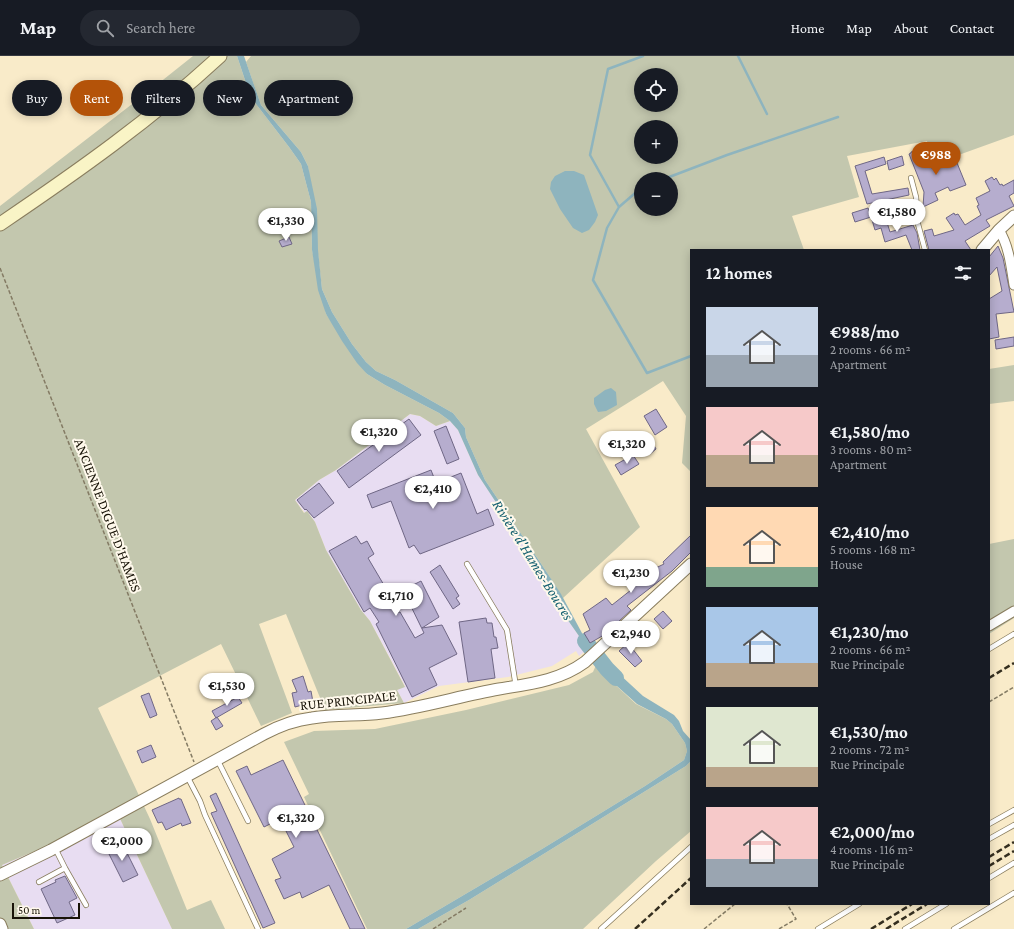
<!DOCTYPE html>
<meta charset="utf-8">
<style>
body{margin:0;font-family:"Crimson Pro",serif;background:#242831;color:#f1f3f6;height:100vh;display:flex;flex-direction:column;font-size:15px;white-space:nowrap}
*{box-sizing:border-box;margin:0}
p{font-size:13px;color:#9ea1a6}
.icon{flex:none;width:22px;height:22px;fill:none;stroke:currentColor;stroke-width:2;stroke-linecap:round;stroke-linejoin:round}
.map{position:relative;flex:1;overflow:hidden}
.side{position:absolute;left:690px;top:193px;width:300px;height:656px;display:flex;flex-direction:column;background:#171b24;border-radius:0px;box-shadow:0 2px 10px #0003}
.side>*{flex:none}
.banner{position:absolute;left:12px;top:24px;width:380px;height:36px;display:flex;gap:8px}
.buttons{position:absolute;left:634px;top:12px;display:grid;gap:8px}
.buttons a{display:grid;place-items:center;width:44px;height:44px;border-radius:50%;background:#171b24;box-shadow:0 2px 10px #0003;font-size:20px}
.scale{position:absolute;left:12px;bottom:10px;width:68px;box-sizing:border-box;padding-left:4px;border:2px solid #181307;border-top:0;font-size:11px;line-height:14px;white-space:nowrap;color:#181307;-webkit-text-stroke:3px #fff9ec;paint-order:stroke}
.price{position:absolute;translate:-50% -34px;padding:0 9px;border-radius:14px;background:#fff;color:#222;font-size:13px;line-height:26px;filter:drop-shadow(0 1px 2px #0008)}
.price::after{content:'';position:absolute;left:50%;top:24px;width:12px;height:9px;margin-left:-6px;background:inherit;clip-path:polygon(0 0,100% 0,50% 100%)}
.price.selected{background:#b45309;color:#fff}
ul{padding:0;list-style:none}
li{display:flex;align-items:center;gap:12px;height:100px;padding:0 16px}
li span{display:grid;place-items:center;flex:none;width:112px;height:80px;border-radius:0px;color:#555}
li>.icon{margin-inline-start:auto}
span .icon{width:48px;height:48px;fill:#fffc;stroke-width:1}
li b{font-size:17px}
h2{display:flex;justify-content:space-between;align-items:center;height:48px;padding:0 16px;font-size:17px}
.tag{padding:0 14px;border-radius:18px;background:#171b24;box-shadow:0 2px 10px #0003;font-size:14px;line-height:36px}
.tag.selected{background:#b45309;color:#fff}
header{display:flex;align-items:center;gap:24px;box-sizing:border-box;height:56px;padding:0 20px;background:#171b24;border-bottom:1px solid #363941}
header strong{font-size:19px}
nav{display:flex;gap:22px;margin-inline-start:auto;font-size:14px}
.search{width:280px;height:36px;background:#242831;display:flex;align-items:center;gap:10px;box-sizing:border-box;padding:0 14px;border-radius:22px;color:#9ea1a6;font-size:15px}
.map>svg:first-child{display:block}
</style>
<header>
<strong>Map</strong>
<div class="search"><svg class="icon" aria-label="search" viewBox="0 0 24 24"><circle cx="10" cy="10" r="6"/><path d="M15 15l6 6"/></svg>Search here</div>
<nav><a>Home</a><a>Map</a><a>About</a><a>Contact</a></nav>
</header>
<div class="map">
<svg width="1014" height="873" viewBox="0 0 1014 873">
<rect width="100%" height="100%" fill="#f9ebc9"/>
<!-- industrial -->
<path fill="#e8ddf2" d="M410 358 420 360 436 370 450 365 458 374 478 419 545 521 565 560 588 593 579 600 576 595 552 610 508 621 439 630 404 647 397 634 405 630 370 565 361 554 326 494 315 466 307 455 305 457 295 444 319 424 336 414Z
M115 752 172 873H34L2 809 49 789Z"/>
<!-- green -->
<path fill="#c3c7ae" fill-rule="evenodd" d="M193 0H237L246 27 256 48 289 91 301 108 311 146 312 194 326 258 367 318 385 329 439 357 450 365 436 370 420 360 410 358 336 414 319 424 295 444 304 457 307 455 315 466 326 494 361 554 370 565 405 631 397 634 404 647 325 654 286 558 259 568 292 657 261 670 221 588 98 652 150 763 187 854 211 844 225 873H172L115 752 49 789 2 809 34 873H0V150L149 35Z
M251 0H1014V79L953 101 946 86 929 93 927 85 847 100 859 141 792 160 804 194H691V416L682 407 686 360 663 325 586 373 640 471 563 542 544 512 485 424 466 381 465 372 453 357 395 324 376 315 366 306 352 288 332 256 322 233 308 110 301 96 261 49 246 6ZM641 19H671V49H641ZM641 71H671V101H641ZM641 123H671V153H641Z
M1014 309V345L989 348V313Z
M1014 483V562L989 578V488Z
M596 609 609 623 636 648 666 663 672 668 685 687 687 695 684 704 645 730 542 793 406 873H367L304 741 309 738 284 686 314 675 375 673 466 654 569 629 593 616Z
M691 705V775L656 805 583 873H418L469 844 686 710Z"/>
<!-- water -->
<path fill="#8eb4be" d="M237 0H244L261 49 301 96 308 110 317 153 318 194 322 233 332 256 352 288 366 306 376 315 395 324 453 357 465 372 466 381 485 424 544 512 561 538 583 579 593 590 588 593 565 560 545 521 478 419 458 374 450 365 439 357 385 329 367 318 357 307 342 285 326 258 318 234 312 194 311 146 301 108 289 91 256 48 246 27Z
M565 115H574L584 119 598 159 595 166 589 174 582 177 573 172 560 153 550 133 551 126 555 120Z
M611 332 616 336 617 349 606 355 598 356 594 348V342L605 334Z
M604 604 643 640 674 659 679 665 683 675 691 684V705L686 710 469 844 418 873H406L542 793 645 730 684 704 687 695 685 687 672 668 666 663 637 648 609 623 596 609Z"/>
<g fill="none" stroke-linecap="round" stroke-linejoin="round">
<!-- stream -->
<path stroke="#8eb4be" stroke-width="2.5" d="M643 0 608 13 590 99 619 151 607 172 593 224 647 317 691 300
M738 0 767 58
M664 123 727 99 838 61
M619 151 641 132"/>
<!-- river -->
<path stroke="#8eb4be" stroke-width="16" d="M585 585 607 613 616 622"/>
</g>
<!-- building -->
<path fill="#b6adce" stroke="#6f6785" d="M918 94 919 97 925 95 926 98H927L931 112 955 102 966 129 950 135 948 131 935 137 938 144 923 151 924 136 909 98 911 97V96Z
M902 100 904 109 889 114 887 105Z
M884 101 886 108 865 115 872 138 908 132 909 139 867 148 855 110Z
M992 121 994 124 996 122 1000 129 1002 128 1003 130 1014 124V137L1009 140 1014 150 986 164 990 170 965 185 971 194H929L924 175 932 173 934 180 954 174 946 162 954 157 955 159 958 158 965 169 981 159 977 150 979 149 976 142 990 135 985 125Z
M868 152 871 161 855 166 852 157Z
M885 160 890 176 913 169 917 177 920 194H912L906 179 885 186 881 172 875 174 872 164Z
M289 181 292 188 282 191 279 185Z
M998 190 1003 202 1014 256 996 258 999 281 989 283V243L1002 235 997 211 989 220V201Z
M1014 281V290L996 293 995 284Z
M656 353 667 371 655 379 644 360Z
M409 363 421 379 349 432 337 415Z
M446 370 459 403 447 408 434 375Z
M650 382 656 393 650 398 643 386Z
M633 399 639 408 621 419 615 409Z
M431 414 436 427 461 417 477 458 488 453 494 469 420 498 414 489 409 492 391 445 372 452 367 439Z
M319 427 334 447 314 462 306 453 305 454 297 444Z
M691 479V496L672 515 627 550 631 554 604 579 590 587 584 577 590 574 583 558 606 542 612 549 631 534 623 523 631 518 627 513 634 509 641 519 664 508 663 506Z
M356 480 361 488 367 485 374 498 368 502 391 541 388 542 397 557 400 556 415 582 424 577 403 534 421 525 439 561 422 572 442 569 457 598 429 612 437 629 412 641 376 568 379 566 370 552 364 556 329 495Z
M440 509 459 540 456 542 460 548 453 553 430 516Z
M663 555 672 565 663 573 654 563Z
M486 562 487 567H492L494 581H496L498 592 491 593 495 622 468 626 459 566Z
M628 587 642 605 635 611 619 595Z
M303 620 308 636 311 635 313 646 295 651 292 637 297 636 292 624Z
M149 637 157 659 150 662 141 640Z
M238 641 242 647 216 662 212 655Z
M217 661 223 670 216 674 211 665Z
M151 689 156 701 142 707 137 695Z
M283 704 341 823 365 873H350L329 829 302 842 300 836 284 843 275 824 281 822 272 803 294 791 280 763 264 771 236 715 247 710 251 719Z
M216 737 275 867 263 872 211 757 217 755 210 740Z
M179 742V743H181L191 767 182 770 181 767 166 774 162 766 158 767 152 754Z
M121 785 138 819 123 826 106 792Z
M65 820 77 842 69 846 75 859 57 867 41 833 56 826 55 824Z"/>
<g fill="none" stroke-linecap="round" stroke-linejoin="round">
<defs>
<path id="service" d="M911 122 916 141 918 168 925 194
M467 508 507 574 516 631
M989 593 1014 578
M217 703 248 765
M187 720 200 745 205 759 258 873
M989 768 1014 754
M989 783 1014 769
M55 792 65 812
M989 822 1014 807
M39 826 65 812 86 849
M601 873 691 791
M818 873 859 848
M905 873 946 848
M954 873 1014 837"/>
<path id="minor" d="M999 174C1009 190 1011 210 1014 229
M989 570 1014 555"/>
<path id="tertiary" d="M982 194 999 174 1014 160
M0 819 51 794 264 678C279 670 295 664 312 662 336 658 359 660 382 657 422 652 460 640 499 633 529 628 559 625 585 606L691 508
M0 868 2 873"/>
<path id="secondary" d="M0 168C77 116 152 63 220 0"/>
</defs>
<!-- service casing -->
<use href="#service" stroke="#897d5e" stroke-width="6"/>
<!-- minor casing -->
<use href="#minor" stroke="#897d5e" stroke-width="11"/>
<!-- tertiary casing -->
<use href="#tertiary" stroke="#897d5e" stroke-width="13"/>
<!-- secondary casing -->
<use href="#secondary" stroke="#897d5e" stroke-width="15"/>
<!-- path -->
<path stroke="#847b64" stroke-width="1.5" stroke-dasharray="4 2" stroke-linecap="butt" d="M0 212 194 706
M989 646 1014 631
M433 873 466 852
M704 873 735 848
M779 873 796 863 787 848"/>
<!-- service -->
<use href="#service" stroke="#fff" stroke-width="4.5"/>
<!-- minor -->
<use href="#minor" stroke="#fff" stroke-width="9"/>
<!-- tertiary -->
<use href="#tertiary" stroke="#fff" stroke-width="11"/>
<!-- secondary -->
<use href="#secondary" stroke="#f9f4c6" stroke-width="13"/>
<!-- rail -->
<path stroke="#342e1f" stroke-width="2.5" stroke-dasharray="6 3" stroke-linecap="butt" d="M989 622 1014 607
M989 801 1014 786
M989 810 1014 795
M635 873 691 822
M871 873 912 848
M886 873 927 848"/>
</g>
<g text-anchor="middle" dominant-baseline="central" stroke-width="4" stroke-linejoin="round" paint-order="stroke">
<!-- street labels -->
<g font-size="14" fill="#181307" stroke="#fff9ec">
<text transform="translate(108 459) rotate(69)">ANCIENNE DIGUE D'HAMES</text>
<text transform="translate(348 644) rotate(-6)">RUE PRINCIPALE</text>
</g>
<!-- water labels -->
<g font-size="15" font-style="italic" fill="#145f70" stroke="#fff9ec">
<text transform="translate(533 504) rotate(58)">Rivière d'Hames-Boucres</text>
</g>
</g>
</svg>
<div class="buttons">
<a><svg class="icon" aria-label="locate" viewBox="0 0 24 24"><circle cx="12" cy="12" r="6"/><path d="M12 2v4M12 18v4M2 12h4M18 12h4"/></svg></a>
<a>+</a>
<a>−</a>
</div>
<div class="scale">50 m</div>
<b class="price selected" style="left:936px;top:120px">€988</b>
<b class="price" style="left:897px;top:177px">€1,580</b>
<b class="price" style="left:286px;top:186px">€1,330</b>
<b class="price" style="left:379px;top:397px">€1,320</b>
<b class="price" style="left:627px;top:409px">€1,320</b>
<b class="price" style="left:433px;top:454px">€2,410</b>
<b class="price" style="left:631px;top:538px">€1,230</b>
<b class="price" style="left:396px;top:561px">€1,710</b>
<b class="price" style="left:631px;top:599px">€2,940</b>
<b class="price" style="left:227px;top:651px">€1,530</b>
<b class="price" style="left:296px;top:783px">€1,320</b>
<b class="price" style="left:122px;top:806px">€2,000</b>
<div class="banner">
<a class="tag">Buy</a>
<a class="tag selected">Rent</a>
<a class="tag">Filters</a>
<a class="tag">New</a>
<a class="tag">Apartment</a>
</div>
<section class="side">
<h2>12 homes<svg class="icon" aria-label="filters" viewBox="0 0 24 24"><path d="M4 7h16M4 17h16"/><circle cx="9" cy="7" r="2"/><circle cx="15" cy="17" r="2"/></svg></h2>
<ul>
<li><span style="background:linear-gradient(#c9d6e8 60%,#9aa5b1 0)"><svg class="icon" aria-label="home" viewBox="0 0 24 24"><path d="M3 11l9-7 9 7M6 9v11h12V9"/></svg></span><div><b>€988/mo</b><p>2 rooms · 66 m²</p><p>Apartment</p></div></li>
<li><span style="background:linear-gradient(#f6c9c9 60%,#b9a48a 0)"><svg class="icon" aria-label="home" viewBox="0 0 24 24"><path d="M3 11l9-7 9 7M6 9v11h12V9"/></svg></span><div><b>€1,580/mo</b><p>3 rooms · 80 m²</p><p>Apartment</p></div></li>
<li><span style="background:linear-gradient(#ffd9b3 75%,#7fa58c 0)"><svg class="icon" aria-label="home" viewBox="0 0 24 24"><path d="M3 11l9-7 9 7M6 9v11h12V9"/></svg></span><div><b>€2,410/mo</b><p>5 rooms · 168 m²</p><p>House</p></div></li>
<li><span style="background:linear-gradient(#a9c7e8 70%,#b9a48a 0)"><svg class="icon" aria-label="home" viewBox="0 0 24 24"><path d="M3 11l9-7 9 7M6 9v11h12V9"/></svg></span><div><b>€1,230/mo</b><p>2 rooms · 66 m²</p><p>Rue Principale</p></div></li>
<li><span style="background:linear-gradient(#dfe7d0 75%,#b9a48a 0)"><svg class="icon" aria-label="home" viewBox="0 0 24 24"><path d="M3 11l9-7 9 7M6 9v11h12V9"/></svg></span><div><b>€1,530/mo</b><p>2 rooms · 72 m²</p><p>Rue Principale</p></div></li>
<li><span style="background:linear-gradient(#f6c9c9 65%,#9aa5b1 0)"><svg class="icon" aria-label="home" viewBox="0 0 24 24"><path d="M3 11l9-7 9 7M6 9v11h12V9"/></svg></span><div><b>€2,000/mo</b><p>4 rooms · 116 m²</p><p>Rue Principale</p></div></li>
</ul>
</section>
</div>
